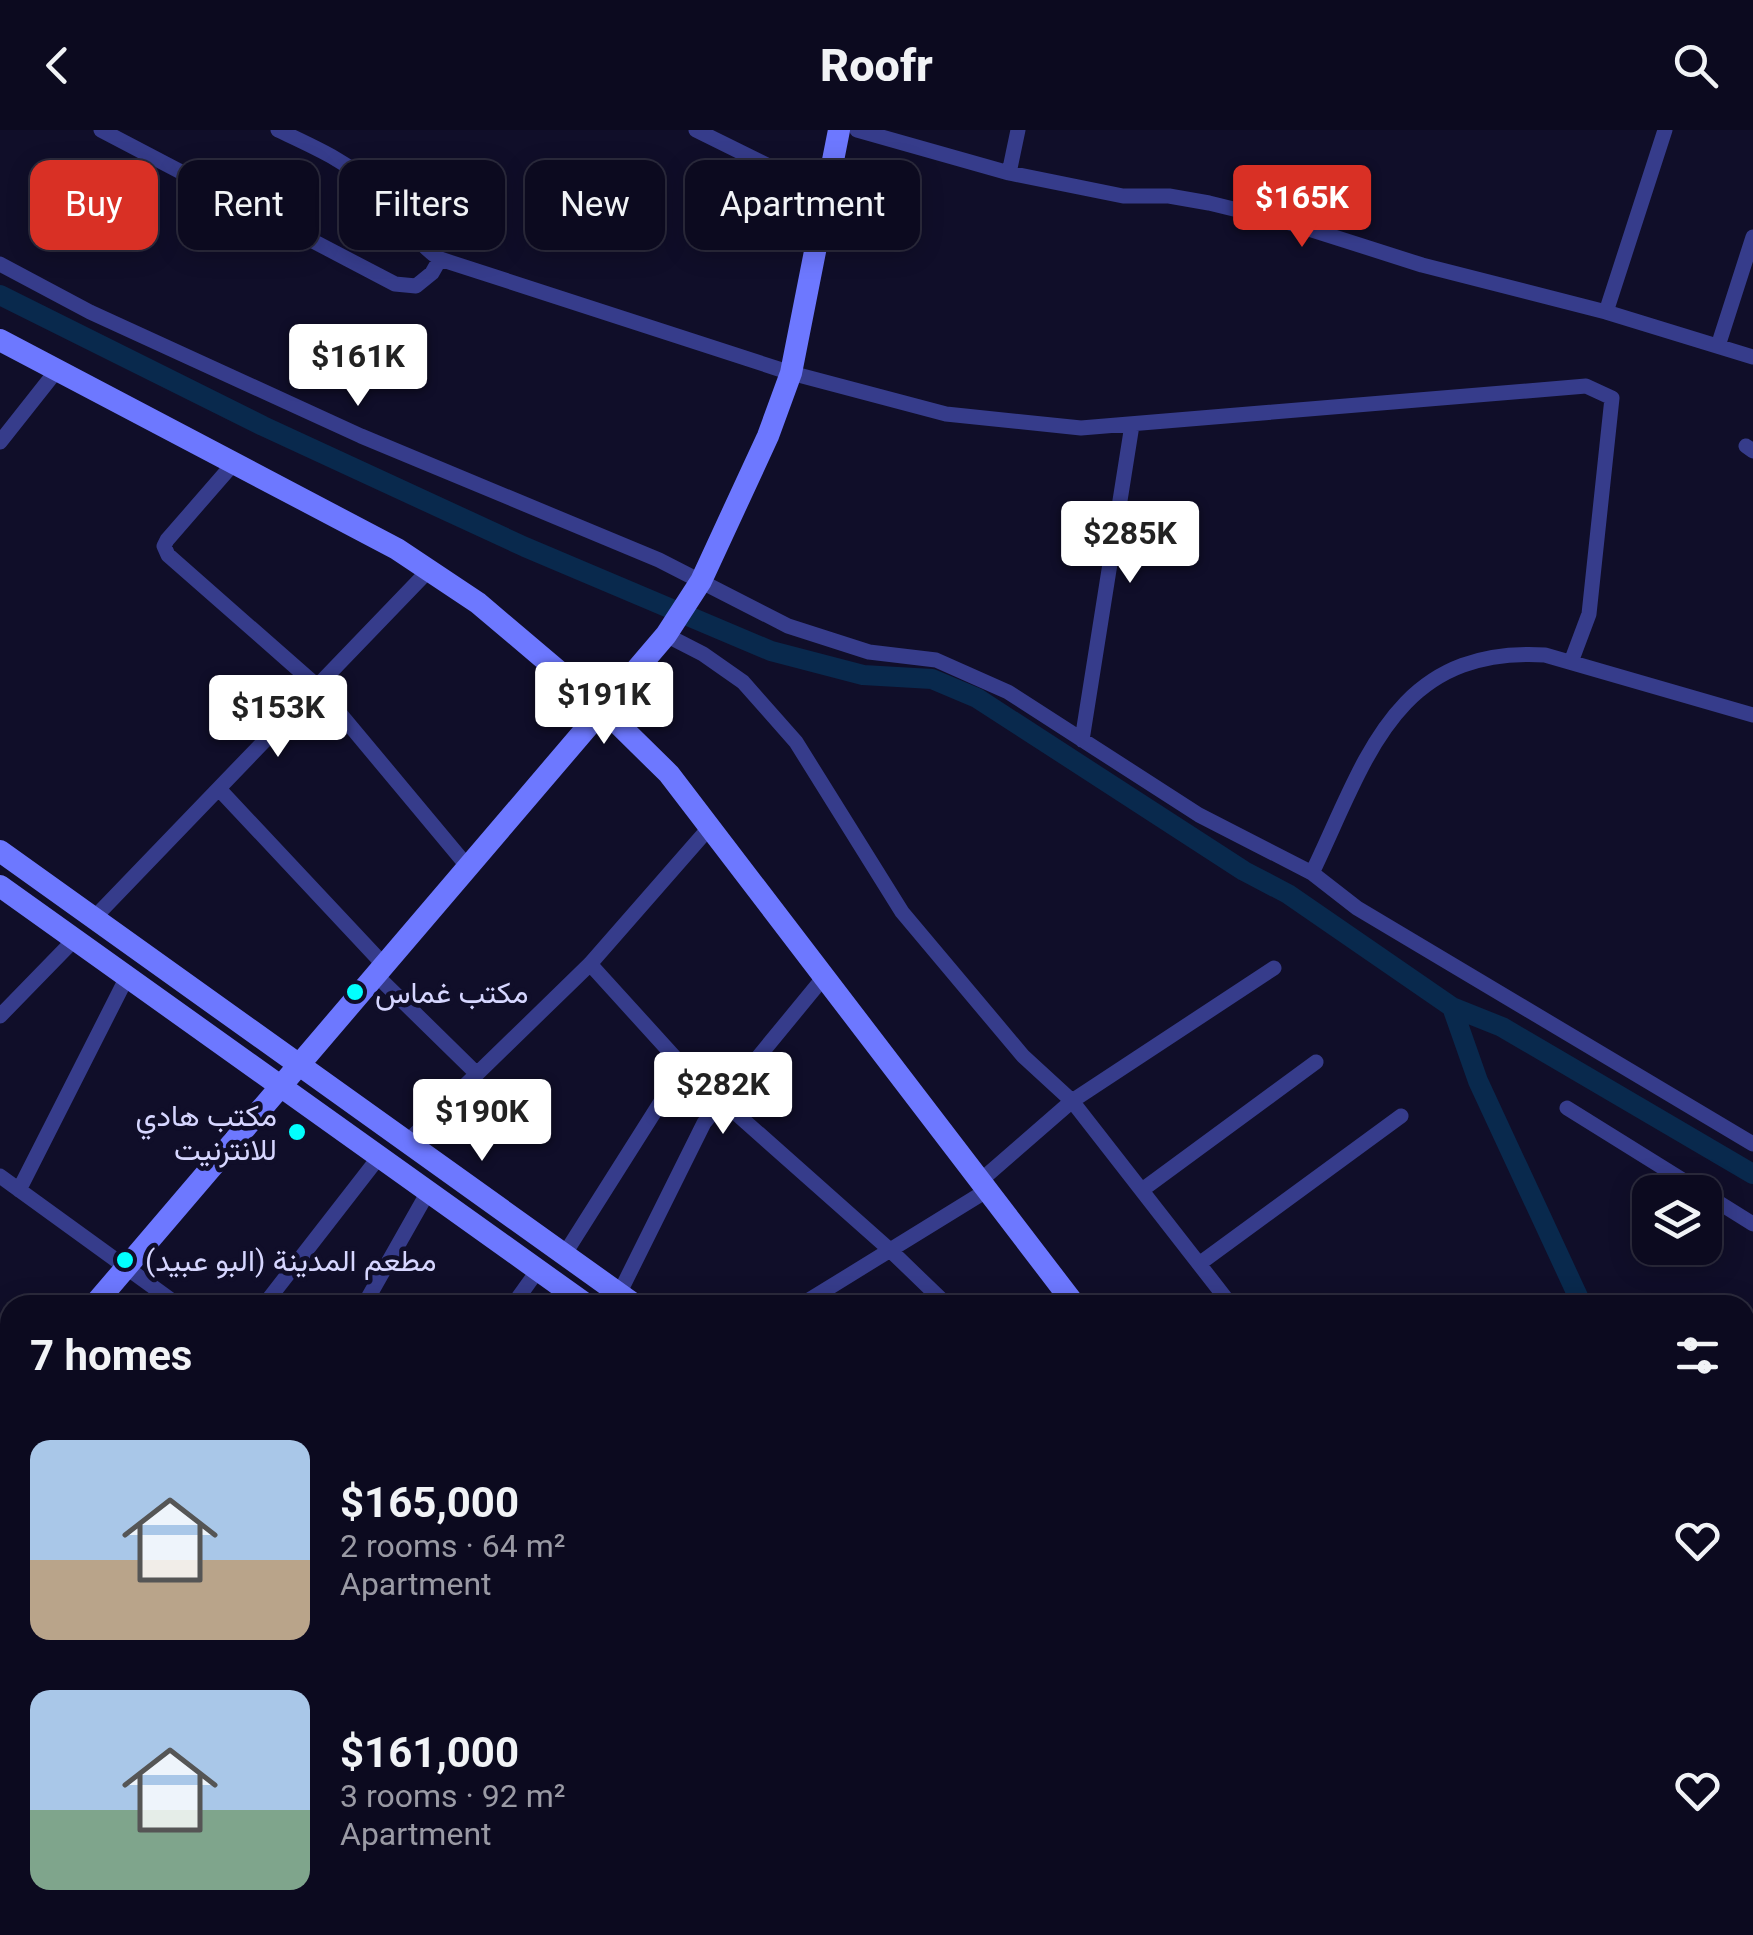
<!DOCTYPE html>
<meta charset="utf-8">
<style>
body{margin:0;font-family:Roboto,Vazirmatn,sans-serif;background:#151328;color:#f1f3f6;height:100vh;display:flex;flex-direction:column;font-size:38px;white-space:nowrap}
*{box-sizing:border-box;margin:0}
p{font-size:32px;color:#9a9aa4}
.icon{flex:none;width:55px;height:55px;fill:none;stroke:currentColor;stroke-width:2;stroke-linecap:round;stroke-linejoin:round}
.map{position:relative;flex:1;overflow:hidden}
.panel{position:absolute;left:0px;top:1165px;width:1755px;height:640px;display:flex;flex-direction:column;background:#0c0a1f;border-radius:30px 30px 0 0;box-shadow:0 5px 25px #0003,0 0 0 2px #2c2b3d}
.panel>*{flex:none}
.banner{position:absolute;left:30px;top:30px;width:1000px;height:90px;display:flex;gap:20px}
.fabs{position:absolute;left:1632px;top:1045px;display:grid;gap:20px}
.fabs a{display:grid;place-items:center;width:90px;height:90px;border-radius:20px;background:#0c0a1f;box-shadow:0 5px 25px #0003,0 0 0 2px #2c2b3d;font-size:50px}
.price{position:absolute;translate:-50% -85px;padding:0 22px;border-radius:10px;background:#fff;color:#222;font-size:32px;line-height:65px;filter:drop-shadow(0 2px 5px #0008)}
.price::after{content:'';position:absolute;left:50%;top:60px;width:30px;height:22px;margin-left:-15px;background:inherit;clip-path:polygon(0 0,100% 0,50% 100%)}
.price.on{background:#d93025;color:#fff}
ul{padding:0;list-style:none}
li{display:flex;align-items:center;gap:30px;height:250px;padding:0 30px}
li span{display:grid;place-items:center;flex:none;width:280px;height:200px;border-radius:20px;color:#555}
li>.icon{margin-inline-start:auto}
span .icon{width:120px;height:120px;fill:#fffc;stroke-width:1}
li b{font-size:42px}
h2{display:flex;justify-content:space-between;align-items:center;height:120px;padding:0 30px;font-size:42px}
.pill{padding:0 35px;border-radius:20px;background:#0c0a1f;box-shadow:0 5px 25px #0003,0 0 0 2px #2c2b3d;font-size:35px;line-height:90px}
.pill.on{background:#d93025;color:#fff}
header{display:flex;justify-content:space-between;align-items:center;height:130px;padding:0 30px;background:#0c0a1f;font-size:45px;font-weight:800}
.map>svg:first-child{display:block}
</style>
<header><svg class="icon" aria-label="back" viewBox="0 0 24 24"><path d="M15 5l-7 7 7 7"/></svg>Roofr<svg class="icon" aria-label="search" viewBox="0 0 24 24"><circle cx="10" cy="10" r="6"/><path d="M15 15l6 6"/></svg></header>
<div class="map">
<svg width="1753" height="1805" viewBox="0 0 1753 1805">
<rect width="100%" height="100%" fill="#100e29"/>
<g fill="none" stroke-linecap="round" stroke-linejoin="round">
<!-- canal -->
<path stroke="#09294d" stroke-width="20" d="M0 165 263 296 525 417 771 521 863 545 932 549 977 568 1244 741 1288 764 1452 877 1502 897 1753 1044
M1452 877 1478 951 1582 1175
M1745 1589 1753 1624
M0 1733 10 1744
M54 1795 62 1805"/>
<!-- street -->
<path stroke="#363c8b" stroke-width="15" d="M101 0 395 154 416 156 432 143 440 129
M278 0C314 17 349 32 378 60 402 81 413 112 440 129L791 243 946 284 1081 298 1586 256 1612 268 1589 484 1571 532
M696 0 825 64
M857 0 1009 43 1123 66H1169L1209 73 1287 92 1422 135 1606 182 1753 227
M1009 43 1018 0
M0 134 90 182 361 306 659 430 788 496 869 522 936 530 1008 562 1199 685 1312 743 1357 778 1753 1014
M1606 182 1665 0
M1718 216 1753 107
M0 312 57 240
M1746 316 1753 321
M234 333 167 410 164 416 168 425 317 556 468 737
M666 505 703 524 743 552 796 612 902 782 1023 926 1072 971 1231 1175
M1082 610 1132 295
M219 659 384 835
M1312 743C1366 631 1394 516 1545 525L1753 585
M94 788 429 440
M376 845 477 944
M0 886 75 809
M721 970 890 1120 947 1175
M1567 978 1702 1062
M406 1013 590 834 709 698
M0 1046 178 1175
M979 1052 1072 971 1274 838
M19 1060 127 847
M1142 1060 1316 932
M1705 1064 1753 1094
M564 1125 681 940 679 932 590 834
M1199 1134 1401 986
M619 1164 704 993 824 847
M264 1175 379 1027
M364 1175 428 1062
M513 1175 538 1140
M801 1175 986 1061
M0 1237 10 1246
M0 1435 10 1444
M1745 1695 1753 1722
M393 1795 404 1805
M664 1795 671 1805
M1032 1795 1046 1805
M695 1805 727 1795
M970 1805 985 1795"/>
<!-- secondary -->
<path stroke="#6d78ff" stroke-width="22" d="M0 210 397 419 478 473 603 579 669 644 1075 1175
M0 721 635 1175
M0 756 587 1175
M94 1175 666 505 701 451 768 306 791 243 839 0
M0 1285 10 1273
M0 1581 10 1591
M174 1795 180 1805
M1461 1795 1475 1805
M1510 1795 1524 1805"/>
</g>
<!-- markers -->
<g fill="#02fffe" stroke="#100e29" stroke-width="4">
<circle cx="355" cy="862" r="10"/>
<circle cx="297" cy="1002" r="10"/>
<circle cx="125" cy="1130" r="10"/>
</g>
<g text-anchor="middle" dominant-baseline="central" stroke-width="9" stroke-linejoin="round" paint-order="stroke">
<!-- poi labels -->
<g font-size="30" fill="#d6d6ff" stroke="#100e29" text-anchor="start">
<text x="375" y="862">مكتب غماس</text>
<text x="277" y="985" text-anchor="end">مكتب هادي<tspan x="277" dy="34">للانترنيت</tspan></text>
<text x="145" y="1130">مطعم المدينة (البو عبيد)</text>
</g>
</g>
</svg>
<div class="fabs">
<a><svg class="icon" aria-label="layers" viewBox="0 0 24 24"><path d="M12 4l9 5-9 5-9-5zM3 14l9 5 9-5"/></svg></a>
</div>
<b class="price on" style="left:1302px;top:120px">$165K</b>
<b class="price" style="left:358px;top:279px">$161K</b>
<b class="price" style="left:1130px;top:456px">$285K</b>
<b class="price" style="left:604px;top:617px">$191K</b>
<b class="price" style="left:278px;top:630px">$153K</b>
<b class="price" style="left:723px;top:1007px">$282K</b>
<b class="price" style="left:482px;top:1034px">$190K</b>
<div class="banner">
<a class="pill on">Buy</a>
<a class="pill">Rent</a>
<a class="pill">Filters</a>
<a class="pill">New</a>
<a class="pill">Apartment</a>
</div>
<section class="panel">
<h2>7 homes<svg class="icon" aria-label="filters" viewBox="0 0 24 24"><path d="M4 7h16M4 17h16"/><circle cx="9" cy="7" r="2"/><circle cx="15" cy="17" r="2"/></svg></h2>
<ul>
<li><span style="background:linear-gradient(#a9c7e8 60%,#b9a48a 0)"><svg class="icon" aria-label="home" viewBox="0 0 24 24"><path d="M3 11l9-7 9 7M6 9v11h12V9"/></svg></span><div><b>$165,000</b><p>2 rooms · 64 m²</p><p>Apartment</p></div><svg class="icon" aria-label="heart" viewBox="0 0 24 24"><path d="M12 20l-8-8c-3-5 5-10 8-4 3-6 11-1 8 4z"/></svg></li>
<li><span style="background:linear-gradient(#a9c7e8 60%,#7fa58c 0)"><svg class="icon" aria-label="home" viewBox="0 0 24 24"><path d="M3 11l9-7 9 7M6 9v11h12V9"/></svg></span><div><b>$161,000</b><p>3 rooms · 92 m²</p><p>Apartment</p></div><svg class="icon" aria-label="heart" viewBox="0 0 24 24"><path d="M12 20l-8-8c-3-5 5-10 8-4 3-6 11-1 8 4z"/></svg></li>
</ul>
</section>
</div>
